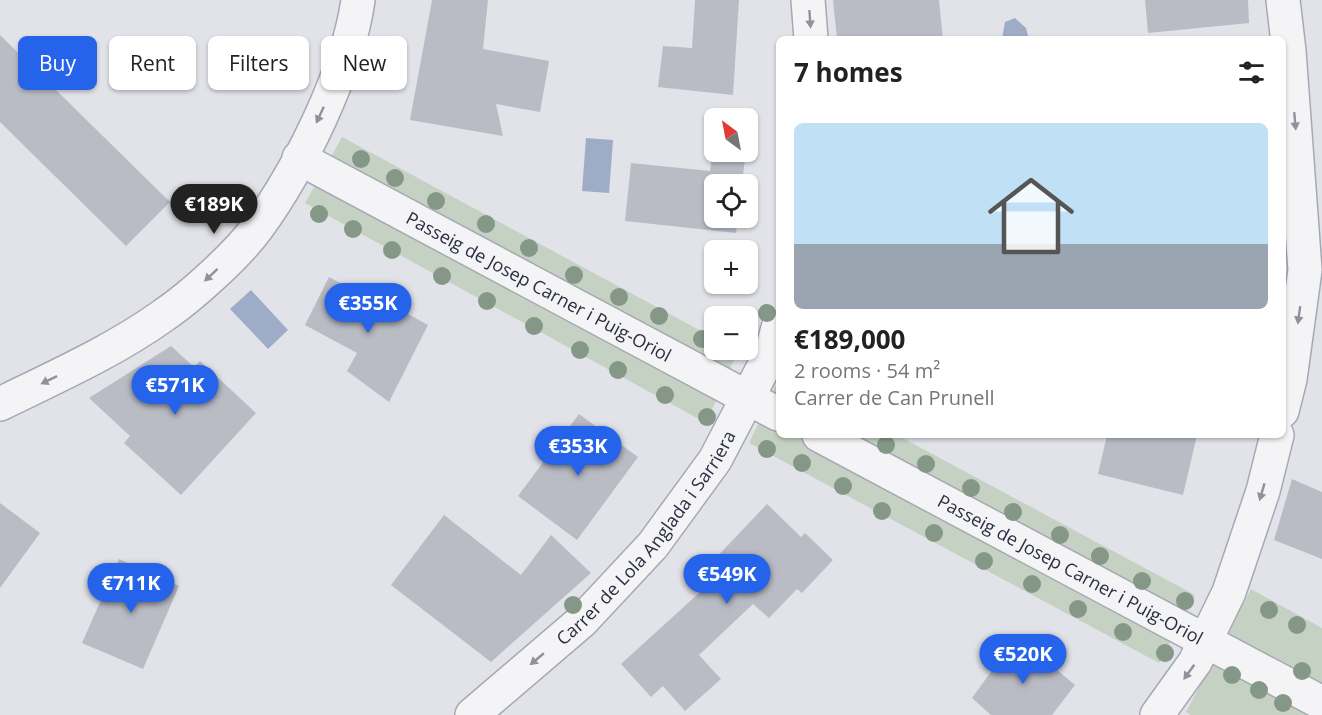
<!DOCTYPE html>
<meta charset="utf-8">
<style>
body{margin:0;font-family:"Open Sans",sans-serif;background:#f2f2f2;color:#222;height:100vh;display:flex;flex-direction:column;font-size:22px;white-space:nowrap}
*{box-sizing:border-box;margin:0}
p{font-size:20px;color:#767676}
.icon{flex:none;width:33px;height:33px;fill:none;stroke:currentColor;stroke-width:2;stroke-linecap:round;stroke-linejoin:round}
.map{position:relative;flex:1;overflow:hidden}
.panel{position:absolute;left:776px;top:36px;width:510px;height:402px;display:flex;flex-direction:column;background:#fff;border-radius:9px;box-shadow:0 2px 4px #0004}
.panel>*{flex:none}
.guide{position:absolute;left:18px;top:36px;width:570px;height:54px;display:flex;gap:12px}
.needle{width:39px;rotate:328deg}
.buttons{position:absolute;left:704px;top:108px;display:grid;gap:12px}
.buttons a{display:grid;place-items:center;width:54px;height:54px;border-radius:9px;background:#fff;box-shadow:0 2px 4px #0004;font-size:30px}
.price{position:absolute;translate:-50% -51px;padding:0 14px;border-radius:21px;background:#2563eb;color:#fff;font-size:20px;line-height:39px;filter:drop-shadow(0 2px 3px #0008)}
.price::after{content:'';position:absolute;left:50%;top:36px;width:18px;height:14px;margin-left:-9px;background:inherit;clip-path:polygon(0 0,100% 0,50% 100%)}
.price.active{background:#222;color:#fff}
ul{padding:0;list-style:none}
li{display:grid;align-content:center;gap:12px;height:318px;padding:0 18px}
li+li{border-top:2px solid #e0e0e0}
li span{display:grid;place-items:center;height:186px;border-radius:9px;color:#555}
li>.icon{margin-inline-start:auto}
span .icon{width:108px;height:108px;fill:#fffc;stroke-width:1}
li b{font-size:26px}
h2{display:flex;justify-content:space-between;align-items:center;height:72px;padding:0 18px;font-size:26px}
.pill{padding:0 21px;border-radius:9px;background:#fff;box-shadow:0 2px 4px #0004;font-size:21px;line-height:54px}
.pill.active{background:#2563eb;color:#fff}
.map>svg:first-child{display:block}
</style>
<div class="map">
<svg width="1322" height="715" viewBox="0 0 1322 715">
<rect width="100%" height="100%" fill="#e1e3e9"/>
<!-- green -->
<path fill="#c5d2c3" d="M342 137 714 338V350L738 351 706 423 305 203Z
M778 381V435H897L1195 595 1159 663 749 443Z
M1251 589 1322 628V715H1191L1186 712Z"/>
<!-- water -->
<path fill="#9eacc7" d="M1015 18 1026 28 1029 39H1002L1005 22Z
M586 138 613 140 609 193 582 191Z
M251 290 288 330 268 349 230 309Z"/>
<!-- building -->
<path fill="#b9bcc5" d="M432 0H488L483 49 549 61 540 112 496 104 503 136 410 120Z
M695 0H739L733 95 658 87 663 46 692 48Z
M833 0H939L943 39H837Z
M1145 0H1248L1249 23 1148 33Z
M0 35 170 202 126 246 0 122Z
M712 154 745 158 742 184H714V218H738L736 233 625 221 631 163 710 171Z
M329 277 363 295 366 291 428 325 389 402 347 371 357 353 305 325Z
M171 346 194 367 200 361 256 413 181 495 124 443 130 436 89 398Z
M579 414 638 457 577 540 518 496Z
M1107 435H1197L1183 495 1098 474Z
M1292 479 1322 492V559L1274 540Z
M0 503 40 533 0 588Z
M767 504 801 537 805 533 833 560 802 593 797 589 769 618 753 604 699 655 721 679 685 711 663 686 651 697 621 664 721 573 711 563Z
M444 515 521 575 551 535 591 573 491 662 391 585Z
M119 559 179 586 143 669 82 643Z
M1017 636 1075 685 1052 715H991L972 698Z"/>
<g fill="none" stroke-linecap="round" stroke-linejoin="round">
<defs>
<g id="street">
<path d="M808 0 811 39"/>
<path id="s1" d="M299 158 778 414"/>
<path d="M0 404C55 377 114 351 164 315 192 296 237 255 257 228 300 169 348 72 358 0"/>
<path d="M1282 411 1290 379 1305 270 1289 51 1283 0"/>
<path id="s2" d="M819 435 1322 703"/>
<path id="s3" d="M472 715 582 621 653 545 715 460 772 351 778 328"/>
<path d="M1157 715 1195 662 1229 592 1263 491 1277 435"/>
</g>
</defs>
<!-- street casing -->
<use href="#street" stroke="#a6a9b3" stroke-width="36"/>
<!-- street -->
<use href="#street" stroke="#f4f4f7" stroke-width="33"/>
</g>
<!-- trees -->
<g fill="#859888">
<circle cx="361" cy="159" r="9"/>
<circle cx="395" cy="178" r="9"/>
<circle cx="436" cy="201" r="9"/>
<circle cx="319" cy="214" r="9"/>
<circle cx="486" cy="224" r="9"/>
<circle cx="353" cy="229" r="9"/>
<circle cx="529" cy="248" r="9"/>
<circle cx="392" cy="250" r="9"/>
<circle cx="574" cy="275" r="9"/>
<circle cx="442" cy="276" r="9"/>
<circle cx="619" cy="297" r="9"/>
<circle cx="487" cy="301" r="9"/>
<circle cx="767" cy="313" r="9"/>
<circle cx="659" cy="316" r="9"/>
<circle cx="534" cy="326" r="9"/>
<circle cx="702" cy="339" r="9"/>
<circle cx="580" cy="350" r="9"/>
<circle cx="618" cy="370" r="9"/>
<circle cx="665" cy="395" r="9"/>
<circle cx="707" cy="417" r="9"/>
<circle cx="886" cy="445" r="9"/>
<circle cx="767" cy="449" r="9"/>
<circle cx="802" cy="463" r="9"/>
<circle cx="926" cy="464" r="9"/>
<circle cx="843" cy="486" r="9"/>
<circle cx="971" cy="488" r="9"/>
<circle cx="882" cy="511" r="9"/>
<circle cx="1013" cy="512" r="9"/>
<circle cx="934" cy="533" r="9"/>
<circle cx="1060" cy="535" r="9"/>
<circle cx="1100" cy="556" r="9"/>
<circle cx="984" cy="561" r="9"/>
<circle cx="1142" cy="581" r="9"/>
<circle cx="1032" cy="584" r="9"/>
<circle cx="1185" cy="601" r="9"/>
<circle cx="573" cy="605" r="9"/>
<circle cx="1078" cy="609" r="9"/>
<circle cx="1269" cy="610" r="9"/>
<circle cx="1297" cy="625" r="9"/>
<circle cx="1123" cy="632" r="9"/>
<circle cx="1165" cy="653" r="9"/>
<circle cx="1302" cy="671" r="9"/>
<circle cx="1232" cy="675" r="9"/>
<circle cx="1259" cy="690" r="9"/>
<circle cx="1283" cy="703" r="9"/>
</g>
<!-- one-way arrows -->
<defs><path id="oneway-solid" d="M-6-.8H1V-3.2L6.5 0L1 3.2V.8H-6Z" transform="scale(1.5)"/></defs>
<g fill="#8f929c">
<use href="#oneway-solid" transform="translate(810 19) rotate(86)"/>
<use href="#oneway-solid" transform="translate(320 115) rotate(115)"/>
<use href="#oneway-solid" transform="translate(1295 121) rotate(85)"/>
<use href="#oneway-solid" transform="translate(211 275) rotate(137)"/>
<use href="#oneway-solid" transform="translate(1299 315) rotate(98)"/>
<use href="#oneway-solid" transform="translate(49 380) rotate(154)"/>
<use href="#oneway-solid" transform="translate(1262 492) rotate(106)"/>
<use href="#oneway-solid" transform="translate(537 659) rotate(140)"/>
<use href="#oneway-solid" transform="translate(1189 672) rotate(126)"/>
</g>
<g text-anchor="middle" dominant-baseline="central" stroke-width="4.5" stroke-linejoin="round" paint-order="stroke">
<!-- street labels -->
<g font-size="18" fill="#2a2f40" stroke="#f0f2f6">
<text stroke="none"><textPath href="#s1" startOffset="272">Passeig de Josep Carner i Puig-Oriol</textPath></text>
<text stroke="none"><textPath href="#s3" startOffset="250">Carrer de Lola Anglada i Sarriera</textPath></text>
<text stroke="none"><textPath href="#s2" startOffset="285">Passeig de Josep Carner i Puig-Oriol</textPath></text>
</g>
</g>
</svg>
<div class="buttons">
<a><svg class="needle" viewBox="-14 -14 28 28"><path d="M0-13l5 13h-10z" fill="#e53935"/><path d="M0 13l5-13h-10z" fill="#767676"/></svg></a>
<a><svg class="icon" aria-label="locate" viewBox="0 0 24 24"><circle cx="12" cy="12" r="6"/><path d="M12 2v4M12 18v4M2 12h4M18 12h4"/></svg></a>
<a>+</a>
<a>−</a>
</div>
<b class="price active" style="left:214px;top:235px">€189K</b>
<b class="price" style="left:368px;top:334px">€355K</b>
<b class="price" style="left:175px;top:416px">€571K</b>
<b class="price" style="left:578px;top:477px">€353K</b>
<b class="price" style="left:727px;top:605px">€549K</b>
<b class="price" style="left:131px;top:614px">€711K</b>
<b class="price" style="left:1023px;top:685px">€520K</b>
<div class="guide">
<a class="pill active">Buy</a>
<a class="pill">Rent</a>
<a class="pill">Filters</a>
<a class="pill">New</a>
</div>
<section class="panel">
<h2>7 homes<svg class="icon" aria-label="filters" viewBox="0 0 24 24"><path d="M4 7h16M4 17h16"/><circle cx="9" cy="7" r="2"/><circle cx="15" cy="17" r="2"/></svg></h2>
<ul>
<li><span style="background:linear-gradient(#bfe0f5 65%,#9aa5b1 0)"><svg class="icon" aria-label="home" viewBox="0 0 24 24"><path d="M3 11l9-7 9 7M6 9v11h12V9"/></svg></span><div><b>€189,000</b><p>2 rooms · 54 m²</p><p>Carrer de Can Prunell</p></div></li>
</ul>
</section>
</div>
